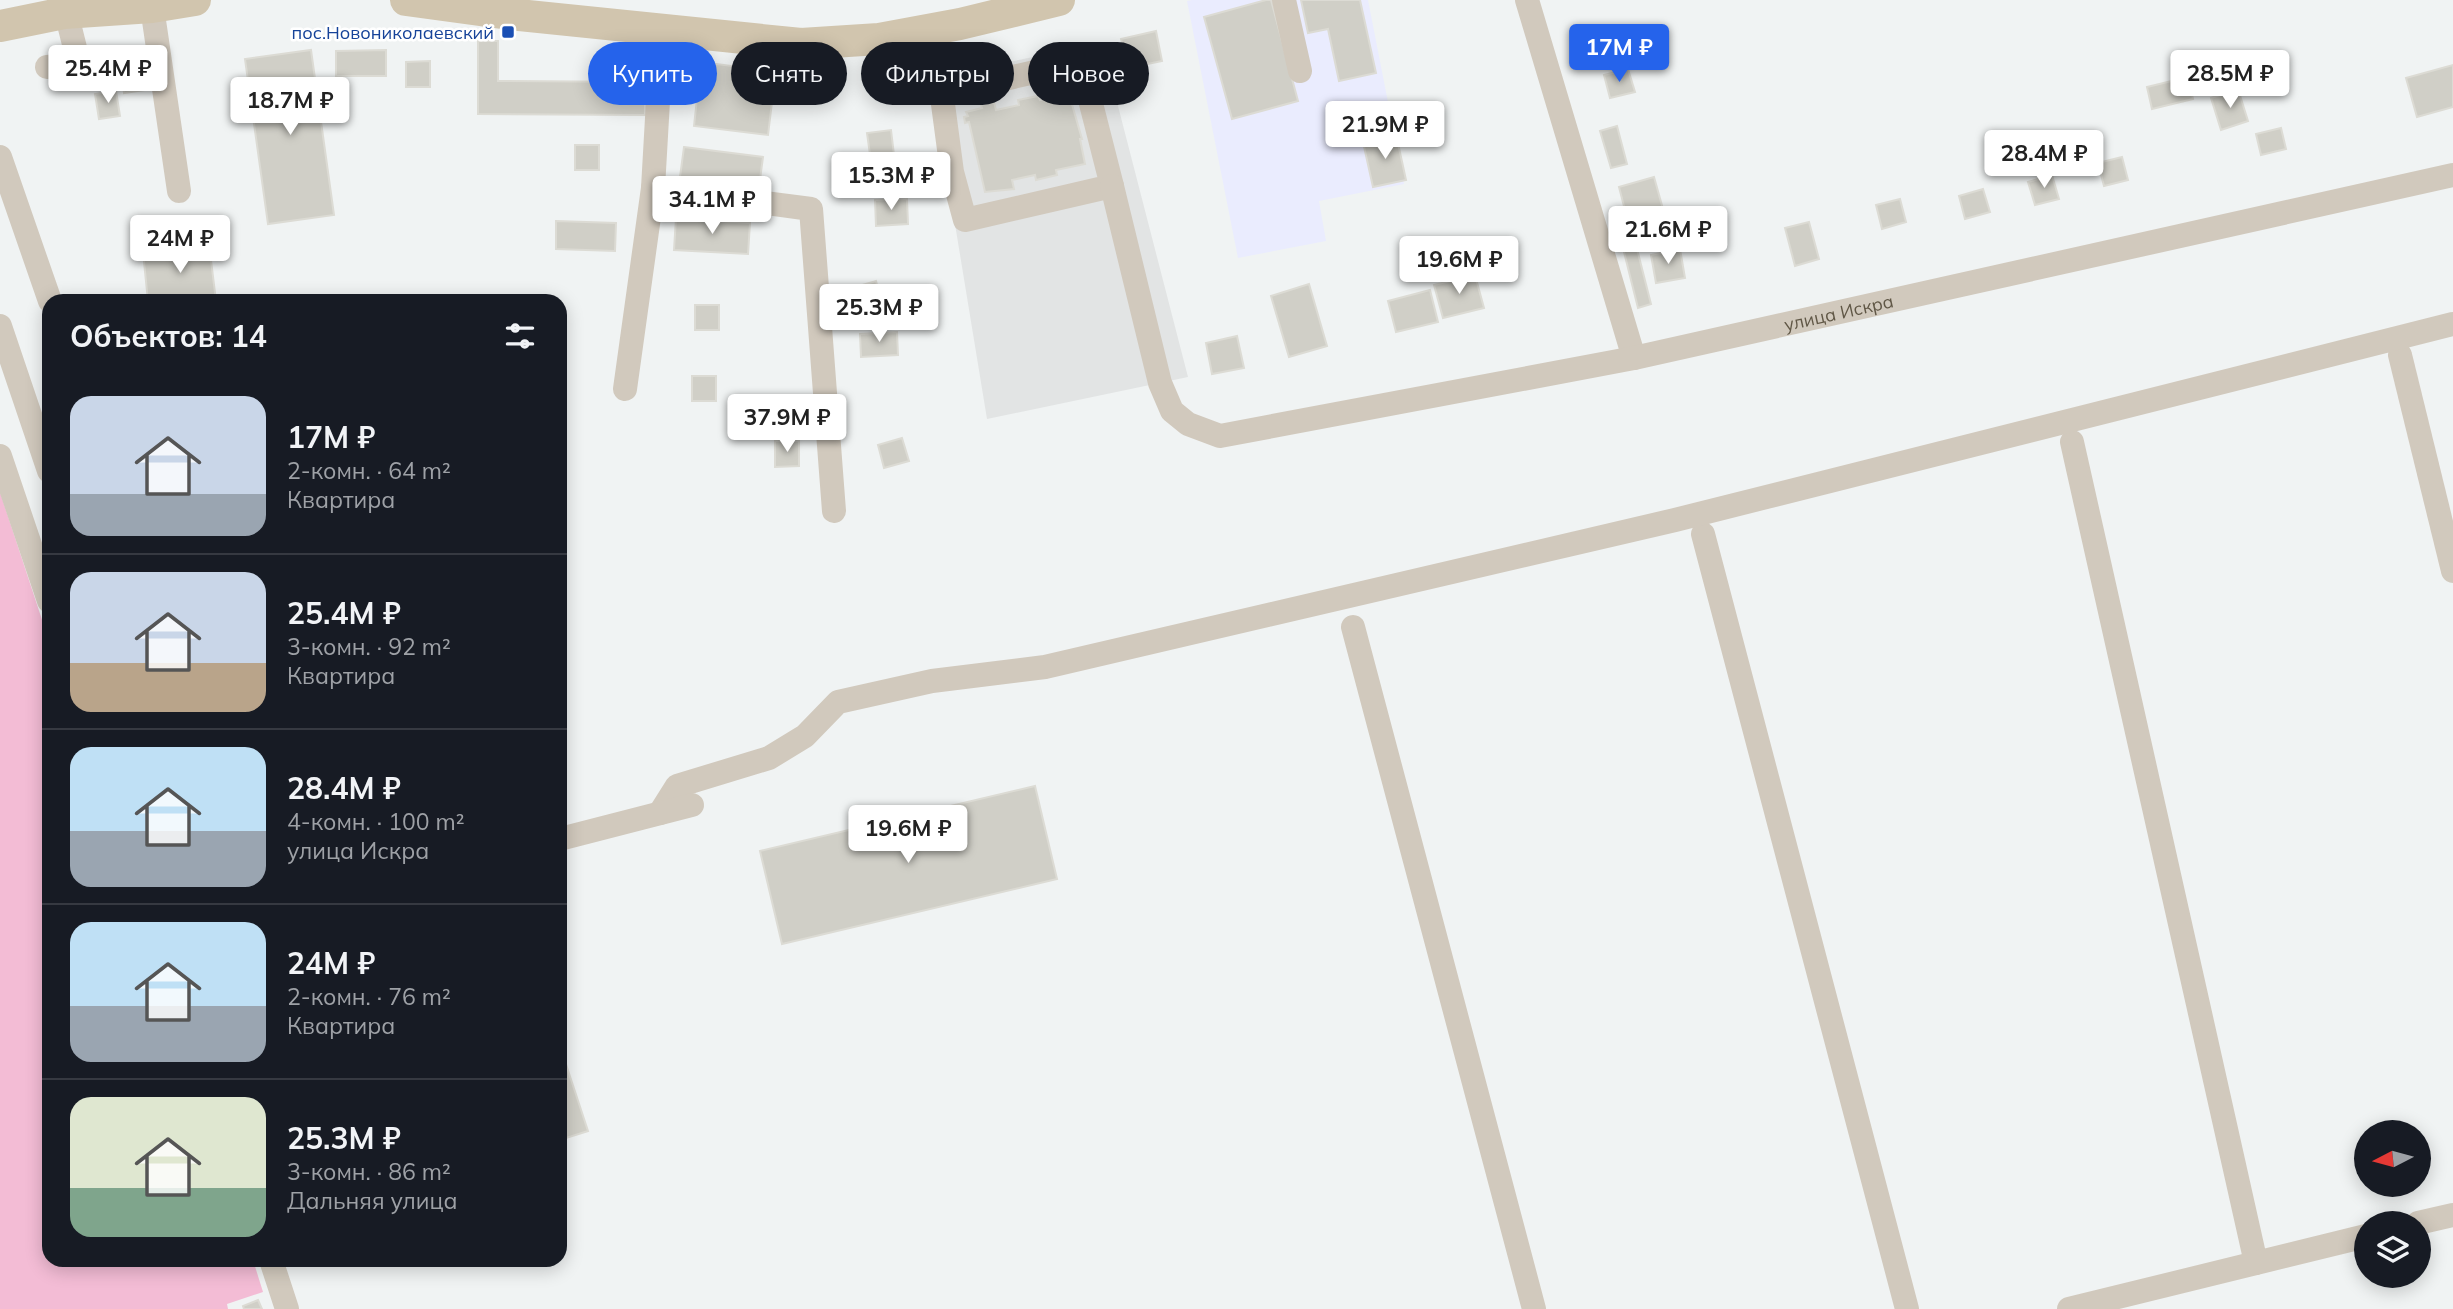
<!DOCTYPE html>
<html lang="ru">
<meta charset="utf-8">
<style>
body{margin:0;font-family:Mulish,sans-serif;background:#20242c;color:#f1f3f6;height:100vh;display:flex;flex-direction:column;font-size:26px;white-space:nowrap}
*{box-sizing:border-box;margin:0}
p{font-size:23px;color:#9ea1a6}
.icon{flex:none;width:38px;height:38px;fill:none;stroke:currentColor;stroke-width:2;stroke-linecap:round;stroke-linejoin:round}
.map{position:relative;flex:1;overflow:hidden}
.details{position:absolute;left:42px;top:294px;width:525px;height:973px;display:flex;flex-direction:column;background:#171b24;border-radius:21px;box-shadow:0 4px 18px #0003}
.details>*{flex:none}
.guide{position:absolute;left:588px;top:42px;width:665px;height:63px;display:flex;gap:14px}
.needle{width:46px;rotate:264deg}
.controls{position:absolute;left:2354px;top:1120px;display:grid;gap:14px}
.controls a{display:grid;place-items:center;width:77px;height:77px;border-radius:50%;background:#171b24;box-shadow:0 4px 18px #0003;font-size:35px}
.price{position:absolute;translate:-50% -60px;padding:0 16px;border-radius:7px;background:#fff;color:#222;font-size:23px;line-height:46px;filter:drop-shadow(0 2px 4px #0008)}
.price::after{content:'';position:absolute;left:50%;top:42px;width:21px;height:16px;margin-left:-10px;background:inherit;clip-path:polygon(0 0,100% 0,50% 100%)}
.price.on{background:#2563eb;color:#fff}
ul{padding:0;list-style:none}
li{display:flex;align-items:center;gap:21px;height:175px;padding:0 28px}
li+li{border-top:2px solid #363941}
li span{display:grid;place-items:center;flex:none;width:196px;height:140px;border-radius:21px;color:#555}
li>.icon{margin-inline-start:auto}
span .icon{width:84px;height:84px;fill:#fffc;stroke-width:1}
li b{font-size:30px}
h2{display:flex;justify-content:space-between;align-items:center;height:84px;padding:0 28px;font-size:30px}
.chip{padding:0 24px;border-radius:32px;background:#171b24;box-shadow:0 4px 18px #0003;font-size:24px;line-height:63px}
.chip.on{background:#2563eb;color:#fff}
.map>svg:first-child{display:block}
</style>
<div class="map">
<svg width="2453" height="1309" viewBox="0 0 2453 1309">
<rect width="100%" height="100%" fill="#f0f3f3"/>
<!-- commercial -->
<path fill="#eaecfe" d="M1192 0H1368L1404 184 1319 201 1326 241 1238 258 1187 1Z"/>
<!-- education -->
<path fill="#e2e4e4" d="M1082 47 1086 69 1110 75 1188 377 987 419 931 78Z"/>
<!-- green -->
<path fill="#f3bcd5" d="M0 492 49 641V1260H253L263 1292 227 1304 228 1309H0Z"/>
<!-- building -->
<path fill="#d0cfc7" stroke="#dcdbd4" stroke-width="2" d="M1266 0H1271L1298 101 1232 119 1204 17Z
M1301 0H1360L1376 73 1339 81 1328 29 1308 33Z
M1156 31 1162 61 1128 68 1121 39Z
M478 41H498V81L645 82V115L478 114Z
M311 50 334 215 268 224 245 59Z
M386 50V76H336V51Z
M148 56 152 89 124 93 120 60Z
M430 61V87H406V62Z
M701 62 740 67 737 90 773 94 768 135 694 126Z
M2453 65V107L2417 117 2406 78Z
M1628 69 1635 92 1610 98 1604 75Z
M2188 77 2193 99 2152 109 2147 87Z
M2238 89 2248 121 2221 130 2211 98Z
M116 91 120 116 99 119 95 94Z
M1069 94 1082 139H1080L1085 164 1056 170 1057 175 1036 180 1035 175 1012 180 1014 189 985 192 969 122 965 123 964 117 968 116 966 112 982 108 981 105 994 102 996 110 1019 105 1018 100 1038 96 1040 100Z
M1617 126 1627 164 1611 168 1600 131Z
M2281 128 2286 149 2261 155 2256 134Z
M891 130 897 180 874 183 867 133Z
M1396 134 1406 180 1373 187 1363 142Z
M575 145H599V170H575Z
M684 147 763 157 759 187 680 177Z
M2122 157 2128 180 2104 186 2098 163Z
M2052 175 2059 199 2035 205 2028 182Z
M1654 177 1663 209 1627 218 1619 187Z
M1983 189 1990 212 1965 219 1959 196Z
M907 199 908 224 876 226 875 200Z
M1900 199 1906 222 1882 229 1876 205Z
M676 218 750 223 748 254 674 250Z
M556 221 616 223 615 251 556 249Z
M1809 222 1819 259 1795 266 1785 228Z
M209 244 216 301H148L143 252Z
M1636 245 1651 304 1638 308 1623 248Z
M1680 249 1685 278 1656 283 1651 255Z
M1475 275 1484 308 1443 318 1434 285Z
M876 281 882 304 858 311 852 288Z
M1309 284 1327 346 1289 357 1271 296Z
M1430 290 1438 322 1396 332 1388 301Z
M695 305H719V330H695Z
M897 332 898 355 861 357 860 334Z
M1237 336 1244 368 1212 374 1206 343Z
M692 376H716V401H692Z
M902 438 909 461 884 468 878 445Z
M775 441H799V466L775 467Z
M1035 786 1057 879 782 944 760 851Z
M560 1046 588 1131 560 1140Z
M258 1300 262 1309H244L243 1306Z"/>
<g fill="none" stroke-linecap="round" stroke-linejoin="round">
<!-- minor -->
<g stroke="#d1c9bd" stroke-width="24">
<path d="M1284 0 1300 71"/>
<path d="M1527 0 1634 358"/>
<path d="M152 7 179 191"/>
<path d="M933 29 952 172 965 220 1112 186 1086 84 1078 73 1066 65 942 93"/>
<path d="M47 67 79 64 63 0"/>
<path d="M0 157 50 301"/>
<path id="s1" d="M1112 186 1160 383 1172 411 1188 424 1220 436 1634 358 2453 175"/>
<path d="M653 188 811 209 834 511"/>
<path d="M0 326 49 471"/>
<path d="M2400 355 2453 571"/>
<path d="M625 389 653 188 662 31"/>
<path d="M2072 442 2256 1263"/>
<path d="M0 456 49 601"/>
<path d="M1703 534 1907 1309"/>
<path d="M1353 627 1534 1309"/>
<path d="M660 813 677 786 769 758 805 736 838 702 932 681 1045 667 1675 520 2453 324"/>
<path d="M560 839 692 805"/>
<path d="M2418 1223 2453 1215"/>
<path d="M271 1260 287 1309"/>
<path d="M2069 1309 2366 1236"/>
</g>
<!-- major -->
<path stroke="#d1c5ae" stroke-width="32" d="M406 0 509 14 801 44 879 39 960 24 1059 0
M0 26 64 13 152 7 195 0"/>
</g>
<!-- markers -->
<rect fill="#1a4fb4" stroke="#fff" stroke-width="2.5" x="501" y="25" width="14" height="14" rx="3.5"/>
<g text-anchor="middle" dominant-baseline="central" stroke-width="5" stroke-linejoin="round" paint-order="stroke">
<!-- transit labels -->
<g font-size="18" fill="#164399" stroke="#fff" text-anchor="end">
<text x="494" y="32">пос.Новониколаевский</text>
</g>
<!-- street labels -->
<g font-size="18" fill="#605746" stroke="#fff">
<text stroke="none"><textPath href="#s1" startOffset="919">улица Искра</textPath></text>
</g>
</g>
</svg>
<div class="controls">
<a><svg class="needle" viewBox="-14 -14 28 28"><path d="M0-13l5 13h-10z" fill="#e53935"/><path d="M0 13l5-13h-10z" fill="#9ea1a6"/></svg></a>
<a><svg class="icon" aria-label="layers" viewBox="0 0 24 24"><path d="M12 4l9 5-9 5-9-5zM3 14l9 5 9-5"/></svg></a>
</div>
<b class="price on" style="left:1619px;top:84px">17M ₽</b>
<b class="price" style="left:108px;top:105px">25.4M ₽</b>
<b class="price" style="left:2230px;top:110px">28.5M ₽</b>
<b class="price" style="left:290px;top:137px">18.7M ₽</b>
<b class="price" style="left:1385px;top:161px">21.9M ₽</b>
<b class="price" style="left:2044px;top:190px">28.4M ₽</b>
<b class="price" style="left:891px;top:212px">15.3M ₽</b>
<b class="price" style="left:712px;top:236px">34.1M ₽</b>
<b class="price" style="left:1668px;top:266px">21.6M ₽</b>
<b class="price" style="left:180px;top:275px">24M ₽</b>
<b class="price" style="left:1459px;top:296px">19.6M ₽</b>
<b class="price" style="left:879px;top:344px">25.3M ₽</b>
<b class="price" style="left:787px;top:454px">37.9M ₽</b>
<b class="price" style="left:908px;top:865px">19.6M ₽</b>
<div class="guide">
<a class="chip on">Купить</a>
<a class="chip">Снять</a>
<a class="chip">Фильтры</a>
<a class="chip">Новое</a>
</div>
<section class="details">
<h2>Объектов: 14<svg class="icon" aria-label="filters" viewBox="0 0 24 24"><path d="M4 7h16M4 17h16"/><circle cx="9" cy="7" r="2"/><circle cx="15" cy="17" r="2"/></svg></h2>
<ul>
<li><span style="background:linear-gradient(#c9d6e8 70%,#9aa5b1 0)"><svg class="icon" aria-label="home" viewBox="0 0 24 24"><path d="M3 11l9-7 9 7M6 9v11h12V9"/></svg></span><div><b>17M ₽</b><p>2-комн. · 64 m²</p><p>Квартира</p></div></li>
<li><span style="background:linear-gradient(#c9d6e8 65%,#b9a48a 0)"><svg class="icon" aria-label="home" viewBox="0 0 24 24"><path d="M3 11l9-7 9 7M6 9v11h12V9"/></svg></span><div><b>25.4M ₽</b><p>3-комн. · 92 m²</p><p>Квартира</p></div></li>
<li><span style="background:linear-gradient(#bfe0f5 60%,#9aa5b1 0)"><svg class="icon" aria-label="home" viewBox="0 0 24 24"><path d="M3 11l9-7 9 7M6 9v11h12V9"/></svg></span><div><b>28.4M ₽</b><p>4-комн. · 100 m²</p><p>улица Искра</p></div></li>
<li><span style="background:linear-gradient(#bfe0f5 60%,#9aa5b1 0)"><svg class="icon" aria-label="home" viewBox="0 0 24 24"><path d="M3 11l9-7 9 7M6 9v11h12V9"/></svg></span><div><b>24M ₽</b><p>2-комн. · 76 m²</p><p>Квартира</p></div></li>
<li><span style="background:linear-gradient(#dfe7d0 65%,#7fa58c 0)"><svg class="icon" aria-label="home" viewBox="0 0 24 24"><path d="M3 11l9-7 9 7M6 9v11h12V9"/></svg></span><div><b>25.3M ₽</b><p>3-комн. · 86 m²</p><p>Дальняя улица</p></div></li>
</ul>
</section>
</div>
